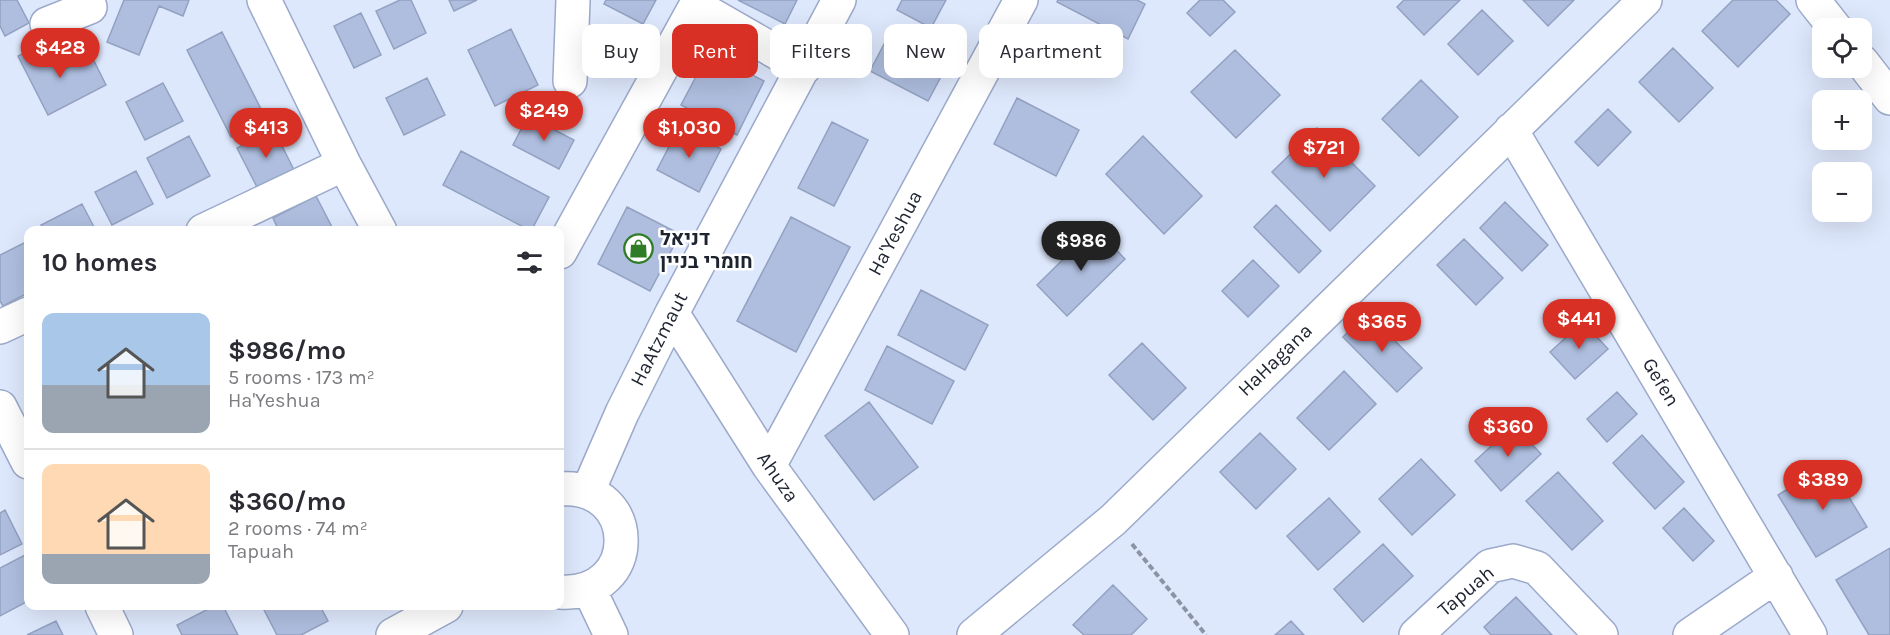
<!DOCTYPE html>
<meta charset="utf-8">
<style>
body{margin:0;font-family:Karla,Heebo,sans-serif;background:#f7f7f7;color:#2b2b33;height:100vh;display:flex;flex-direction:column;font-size:22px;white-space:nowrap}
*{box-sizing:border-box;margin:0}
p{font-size:20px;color:#7c7c81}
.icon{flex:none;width:33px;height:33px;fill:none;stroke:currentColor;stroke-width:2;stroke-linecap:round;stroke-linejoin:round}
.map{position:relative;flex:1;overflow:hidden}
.drawer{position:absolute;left:24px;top:226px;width:540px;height:384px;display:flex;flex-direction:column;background:#fff;border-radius:12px;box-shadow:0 6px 24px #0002}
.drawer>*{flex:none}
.guide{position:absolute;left:582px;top:24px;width:570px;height:54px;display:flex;gap:12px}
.tools{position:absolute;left:1812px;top:18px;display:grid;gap:12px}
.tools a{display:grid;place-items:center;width:60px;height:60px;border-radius:12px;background:#fff;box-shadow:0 6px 24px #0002;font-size:30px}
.price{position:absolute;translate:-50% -51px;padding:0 14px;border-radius:21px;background:#d93025;color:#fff;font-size:20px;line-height:39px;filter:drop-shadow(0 2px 3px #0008)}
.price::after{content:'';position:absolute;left:50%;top:36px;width:18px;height:14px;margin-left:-9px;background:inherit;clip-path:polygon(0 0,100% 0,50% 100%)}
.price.active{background:#222;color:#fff}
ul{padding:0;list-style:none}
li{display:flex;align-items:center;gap:18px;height:150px;padding:0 18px}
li+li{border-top:2px solid #e1e1e2}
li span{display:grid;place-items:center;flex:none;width:168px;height:120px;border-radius:12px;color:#555}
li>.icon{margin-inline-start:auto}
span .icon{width:72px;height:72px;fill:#fffc;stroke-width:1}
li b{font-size:26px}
h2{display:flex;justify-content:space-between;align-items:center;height:72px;padding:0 18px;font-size:26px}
.pill{padding:0 21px;border-radius:12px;background:#fff;box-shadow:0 6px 24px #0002;font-size:21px;line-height:54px}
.pill.active{background:#d93025;color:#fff}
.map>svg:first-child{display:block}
</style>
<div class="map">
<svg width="1890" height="635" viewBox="0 0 1890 635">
<rect width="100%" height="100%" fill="#dee8fc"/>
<!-- building -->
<path fill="#afbedf" stroke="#93a1c1" stroke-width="1.5" d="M0 0H17L29 23 5 36 0 26Z
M124 0H189L183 16 159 6 139 55 107 42Z
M400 0H411L426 33 394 49 376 11Z
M449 0H477L454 11Z
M606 0H656L643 24 604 4Z
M738 0H797L785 24Z
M902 0H946L931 28 897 10Z
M1058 0H1137L1145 4 1128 39 1057 2Z
M1200 0H1223L1235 12 1210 36 1187 13Z
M1404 0H1460L1424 35 1397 7Z
M1523 0H1574L1548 26Z
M1733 0H1776L1790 14 1738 67 1702 31Z
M1482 10 1513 41 1478 75 1448 44Z
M361 13 381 55 354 68 334 26Z
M894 25 952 56 928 101 870 71Z
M511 29 538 85 495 106 468 50Z
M222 32 266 119 231 137 187 50Z
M45 43 59 72 91 55 106 85 48 115 18 56Z
M1673 48 1713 88 1679 122 1639 82Z
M1235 50 1280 95 1236 138 1191 92Z
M709 52 764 81 737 135 681 105Z
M427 78 445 115 404 135 386 98Z
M1421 80 1458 117 1419 156 1382 119Z
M163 83 183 121 145 140 126 102Z
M1017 98 1079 130 1056 176 994 144Z
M1608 109 1631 132 1598 166 1575 142Z
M528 116 574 140 559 169 513 145Z
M832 122 868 140 834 206 798 188Z
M679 127 721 149 699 192 657 170Z
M1317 128 1375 186 1330 231 1272 172Z
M274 130 294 170 258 189 237 148Z
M189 136 210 176 167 198 147 158Z
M1143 136 1202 196 1164 234 1106 174Z
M461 151 549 197 531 231 443 185Z
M136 171 153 204 112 225 95 192Z
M316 196 334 231H279L273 218Z
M1505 202 1548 245 1522 271 1480 228Z
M82 204 96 231H44L41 225Z
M1276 205 1321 251 1299 273 1254 227Z
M627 207 680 234 650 291 598 264Z
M791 217 850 247 796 352 737 321Z
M1095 228 1125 259 1067 316 1037 285Z
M1464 239 1503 278 1476 305 1437 265Z
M28 241V293L3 306 0 301V255Z
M1253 260 1279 286 1248 317 1222 291Z
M921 290 988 325 965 370 898 335Z
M1367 313 1422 368 1397 392 1343 337Z
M1583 322 1608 349 1575 379 1550 352Z
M1142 343 1186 388 1153 420 1109 375Z
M887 346 954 381 932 424 865 390Z
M1344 371 1376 404 1329 450 1297 418Z
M1617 392 1637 414 1607 442 1587 419Z
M869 402 918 467 874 500 825 436Z
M1514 425 1541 454 1501 491 1475 461Z
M1260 433 1296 469 1256 509 1220 472Z
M1642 435 1684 482 1655 509 1613 463Z
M1421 459 1455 495 1412 535 1379 499Z
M1829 464 1867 527 1816 557 1778 495Z
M1558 472 1603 521 1572 550 1526 501Z
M1329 498 1360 532 1318 570 1287 536Z
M1684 508 1714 541 1693 561 1663 528Z
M5 510 22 544 0 555V513Z
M1383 544 1413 576 1363 622 1334 589Z
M1890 548V635H1869L1836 580Z
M25 555 28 563V601L0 616V568Z
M1113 585 1147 619 1131 635H1084L1073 625Z
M1516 597 1552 635H1491L1484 627Z
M214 606H223L238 635H182L177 625Z
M262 606H320L328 621 301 635H277Z
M56 621 63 635H27Z
M1291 621 1304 635H1275Z"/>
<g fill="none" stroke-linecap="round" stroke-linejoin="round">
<defs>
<path id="minor" d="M264 0 344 164 380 231
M1813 0 1835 28
M696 6 804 68
M47 24 90 7 87 0
M1862 62 1890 98
M570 81 573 0
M1511 130 1810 635
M203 231 344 164
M560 252 699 0
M672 313 769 466 892 635
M0 327 28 314
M0 407 28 462
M769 466 1021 0
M560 489C641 483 642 597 560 592
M588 491 622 413 672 313 839 0
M589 589 611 635
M102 606 116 635
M393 635 446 606
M974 635 1113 520 1645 0
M1416 635 1490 566 1513 561 1537 568 1601 635
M1690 635 1776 576"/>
</defs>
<!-- minor casing -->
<use href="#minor" stroke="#9ba9ca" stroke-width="36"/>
<!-- path -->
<path stroke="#8b93a4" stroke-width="4" stroke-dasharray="6 3" stroke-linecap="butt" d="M1132 544 1206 635"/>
<!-- minor -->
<use href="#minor" stroke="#fff" stroke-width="33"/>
</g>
<!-- icons -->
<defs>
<symbol id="shop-ring" viewBox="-11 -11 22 22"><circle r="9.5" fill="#fff" stroke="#2e7d26" stroke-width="1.5"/><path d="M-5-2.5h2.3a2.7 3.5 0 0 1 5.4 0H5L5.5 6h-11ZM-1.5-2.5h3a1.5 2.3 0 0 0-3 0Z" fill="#2e7d26"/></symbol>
</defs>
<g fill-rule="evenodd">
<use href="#shop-ring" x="622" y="232" width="33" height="33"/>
</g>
<g text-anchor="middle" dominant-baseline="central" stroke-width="5" stroke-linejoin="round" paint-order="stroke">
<!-- street labels -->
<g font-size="20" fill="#1e2330" stroke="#fff">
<text transform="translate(895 233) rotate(-62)">Ha'Yeshua</text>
<text transform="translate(659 339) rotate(-63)">HaAtzmaut</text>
<text transform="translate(1275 360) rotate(-44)">HaHagana</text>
<text transform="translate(1661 382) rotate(59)">Gefen</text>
<text transform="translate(778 477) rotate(55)">Ahuza</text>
<text transform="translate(1466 591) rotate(-40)">Tapuah</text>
</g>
<!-- poi labels -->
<g font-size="20" font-weight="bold" fill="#1e2330" stroke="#fff" text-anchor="start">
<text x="660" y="238">דניאל<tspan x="660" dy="23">חומרי בניין</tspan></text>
</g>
</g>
</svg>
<div class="tools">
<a><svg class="icon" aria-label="locate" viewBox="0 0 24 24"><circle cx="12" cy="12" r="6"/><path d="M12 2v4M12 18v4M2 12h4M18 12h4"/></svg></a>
<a>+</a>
<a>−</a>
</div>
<b class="price" style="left:60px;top:79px">$428</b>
<b class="price" style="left:544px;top:142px">$249</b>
<b class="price" style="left:266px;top:159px">$413</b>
<b class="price" style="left:689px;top:159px">$1,030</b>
<b class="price" style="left:1324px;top:179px">$721</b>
<b class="price active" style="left:1081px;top:272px">$986</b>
<b class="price" style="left:1579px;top:350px">$441</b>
<b class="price" style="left:1382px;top:353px">$365</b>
<b class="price" style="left:1508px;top:458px">$360</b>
<b class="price" style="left:1823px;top:511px">$389</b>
<div class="guide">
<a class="pill">Buy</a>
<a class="pill active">Rent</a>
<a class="pill">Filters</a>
<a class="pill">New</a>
<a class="pill">Apartment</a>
</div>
<section class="drawer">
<h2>10 homes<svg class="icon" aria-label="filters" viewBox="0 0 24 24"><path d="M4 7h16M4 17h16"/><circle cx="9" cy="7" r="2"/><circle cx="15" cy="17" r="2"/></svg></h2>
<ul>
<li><span style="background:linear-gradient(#a9c7e8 60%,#9aa5b1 0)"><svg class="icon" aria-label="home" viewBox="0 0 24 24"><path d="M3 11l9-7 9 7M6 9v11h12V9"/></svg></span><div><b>$986/mo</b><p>5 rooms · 173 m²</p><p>Ha'Yeshua</p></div></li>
<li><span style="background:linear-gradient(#ffd9b3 75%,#9aa5b1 0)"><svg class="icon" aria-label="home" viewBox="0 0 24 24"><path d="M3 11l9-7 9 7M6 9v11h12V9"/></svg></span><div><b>$360/mo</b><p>2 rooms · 74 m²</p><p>Tapuah</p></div></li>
</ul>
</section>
</div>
